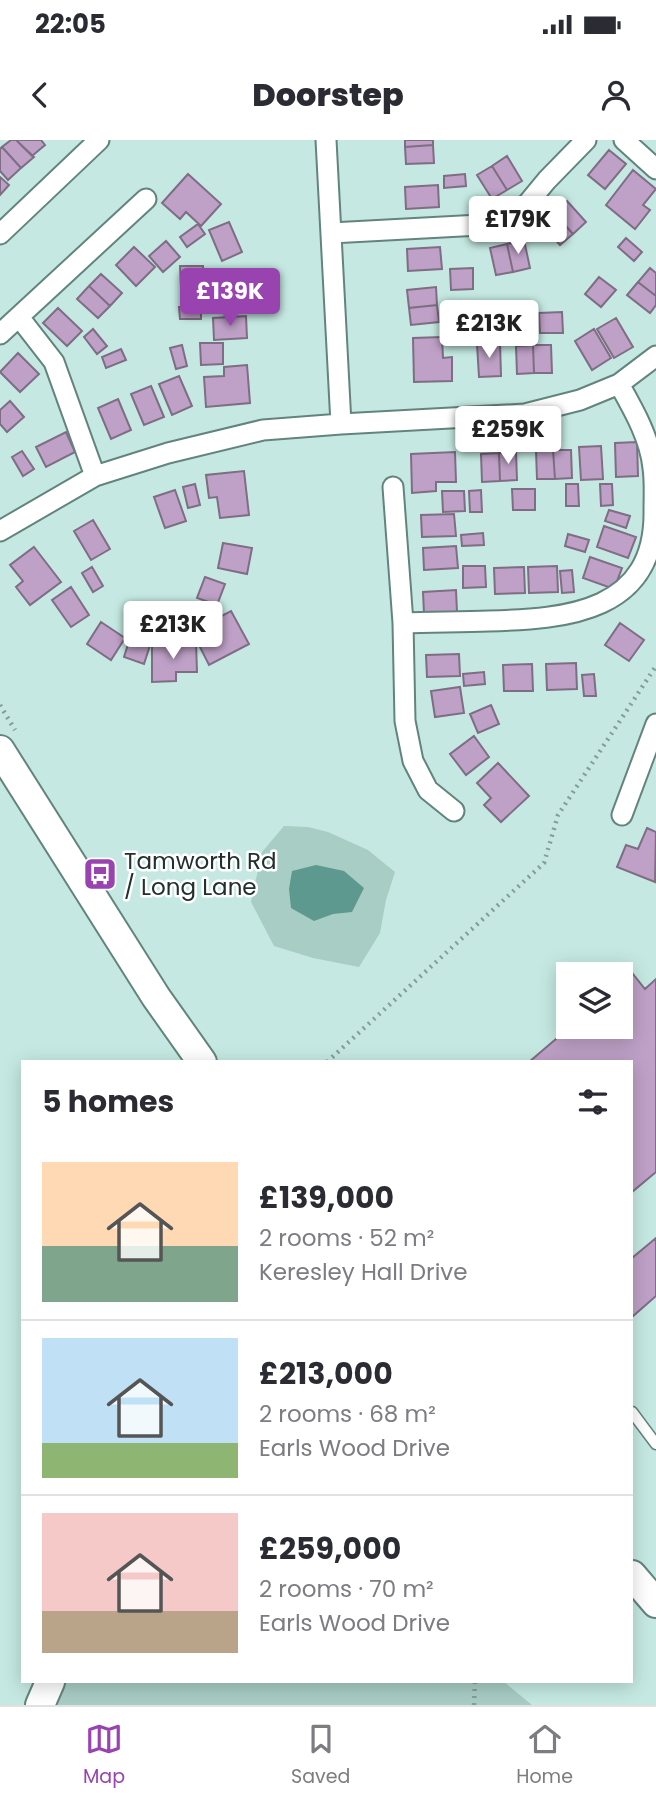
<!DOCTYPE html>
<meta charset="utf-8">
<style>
body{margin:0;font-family:Poppins,sans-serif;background:#f2f2f3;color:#2b2b33;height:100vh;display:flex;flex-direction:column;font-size:26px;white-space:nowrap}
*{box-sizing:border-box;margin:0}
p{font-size:23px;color:#7c7c81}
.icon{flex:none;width:38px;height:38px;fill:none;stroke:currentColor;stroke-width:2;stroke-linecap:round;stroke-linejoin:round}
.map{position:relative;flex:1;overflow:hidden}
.sheet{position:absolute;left:21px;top:920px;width:612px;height:623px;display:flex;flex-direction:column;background:#fff;border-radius:0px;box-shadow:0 4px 18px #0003}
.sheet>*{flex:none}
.buttons{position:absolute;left:556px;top:822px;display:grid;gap:14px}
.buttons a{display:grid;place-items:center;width:77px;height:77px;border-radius:0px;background:#fff;box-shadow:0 4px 18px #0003;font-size:35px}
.price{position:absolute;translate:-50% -60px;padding:0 16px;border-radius:7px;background:#fff;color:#222;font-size:23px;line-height:46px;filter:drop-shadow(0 2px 4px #0008)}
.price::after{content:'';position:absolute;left:50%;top:42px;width:21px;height:16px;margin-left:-10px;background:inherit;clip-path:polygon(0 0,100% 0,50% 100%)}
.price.selected{background:#9943b1;color:#fff}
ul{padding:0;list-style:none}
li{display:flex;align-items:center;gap:21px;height:175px;padding:0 21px}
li+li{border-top:2px solid #e1e1e2}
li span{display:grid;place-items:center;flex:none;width:196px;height:140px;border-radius:0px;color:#555}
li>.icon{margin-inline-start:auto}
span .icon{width:84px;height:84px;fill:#fffc;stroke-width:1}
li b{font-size:30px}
h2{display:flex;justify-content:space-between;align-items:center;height:84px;padding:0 21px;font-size:30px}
.status{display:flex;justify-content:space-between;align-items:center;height:49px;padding:0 35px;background:#fff;direction:ltr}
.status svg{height:19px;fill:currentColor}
header{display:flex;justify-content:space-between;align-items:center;height:91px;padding:0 21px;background:#fff;font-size:32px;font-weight:800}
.tab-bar{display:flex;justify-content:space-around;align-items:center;height:98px;border-top:2px solid #e1e1e2;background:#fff;font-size:19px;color:#7c7c81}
.tab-bar a{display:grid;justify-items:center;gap:4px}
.tab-bar .selected{color:#9943b1}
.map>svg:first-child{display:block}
</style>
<div class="status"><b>22:05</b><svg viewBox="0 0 49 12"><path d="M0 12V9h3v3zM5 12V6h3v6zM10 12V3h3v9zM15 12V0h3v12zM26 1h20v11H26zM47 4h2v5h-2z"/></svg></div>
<header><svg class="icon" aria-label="back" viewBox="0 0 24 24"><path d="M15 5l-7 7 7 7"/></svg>Doorstep<svg class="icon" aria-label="person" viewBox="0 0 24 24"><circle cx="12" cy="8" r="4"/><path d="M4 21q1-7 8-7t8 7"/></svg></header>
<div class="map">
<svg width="656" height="1565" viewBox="0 0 656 1565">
<rect width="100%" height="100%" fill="#c5e9e2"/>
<!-- green -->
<path fill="#a8cdc5" d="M284 686 308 687 328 692 368 710 395 732 386 760 380 793 359 827 313 818 274 806 251 762 262 712Z
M64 1542H504L532 1565H53Z"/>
<!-- water -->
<path fill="#5e998f" d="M316 725 344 731 364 748 352 772 333 774 314 781 291 768 289 749 292 731Z"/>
<!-- building -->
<path fill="#bfa1c7" stroke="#7e6d83" stroke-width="2" d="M11 0H16L34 17 21 28 2 7Z
M16 0H41L45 5 32 16Z
M405 0H433V5L405 7Z
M433 5 434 23 406 24 405 7Z
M2 7 21 28 8 40 0 31V9Z
M609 10 626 24 605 49 588 35Z
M507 16 522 41 507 50 492 26Z
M492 26 507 50 492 59 477 35Z
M633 30 656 49 643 65 650 70 635 89 606 65Z
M188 34 221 64 201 86 186 72 180 79 162 63Z
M465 34 466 46 444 48V36Z
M0 37 9 45 0 55Z
M438 45 439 67 406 69 405 47Z
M567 61 586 82 573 94 554 73Z
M554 73 573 94 560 105 541 84Z
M229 82 242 112 222 121 209 90Z
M198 84 205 94 187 107 180 97Z
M626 98 642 112 634 121 618 107Z
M524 100 530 128 513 132 507 104Z
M166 101 180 117 163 132 149 116Z
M507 104 513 132 496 135 490 108Z
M134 107 155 127 136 146 116 125Z
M440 107 442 129 408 131 407 109Z
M180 126H203L204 146 181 147Z
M473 128V149L451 150 450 129Z
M650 128 656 133V156L638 142Z
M101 134 122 153 110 166 89 146Z
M599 137 616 150 601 167 585 154Z
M638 142 656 156V165L650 173 627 155Z
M89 146 110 166 98 178 77 159Z
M246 146 248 168 214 169 213 147Z
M436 147 437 165 409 168 407 150Z
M437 165 439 182 411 185 409 168Z
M179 167H201V179H180Z
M58 168 82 191 67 206 43 183Z
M562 172 563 193H540L539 173Z
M468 173H480L481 195H468Z
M246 176 247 198 214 200 213 178Z
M512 176 513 198H501L500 177Z
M616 178 633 207 614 218 597 189Z
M460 179V201H448V180Z
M93 189 107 206 97 214 84 197Z
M594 189 611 218 592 230 575 201Z
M442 197 443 218 452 217V241L414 242 413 198Z
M200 203H223V224L201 225Z
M500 203 501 236 479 237 477 204Z
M182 205 187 226 176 229 170 208Z
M533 205 534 233 517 234 516 206Z
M533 205H551L552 233H534Z
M121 209 126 220 106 228 102 217Z
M18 213 39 234 20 252 0 232Z
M247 225 250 263 206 267 204 237 224 236V227Z
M179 236 192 266 172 275 159 244Z
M151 246 164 277 144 285 131 254Z
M118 259 131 290 111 299 98 268Z
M10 261 24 277 7 292 0 284V270Z
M66 292 75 312 46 327 36 307Z
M637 302 638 336 616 337 615 303Z
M601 306 603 339 581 340 579 307Z
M553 310 555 339H537L536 311Z
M553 310H571L572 338 555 339Z
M22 311 34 329 23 336 12 317Z
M455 312 456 342H436V351L412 353 411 314Z
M516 312 517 340 500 341 499 313Z
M499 313 500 341 482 342 481 314Z
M244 331 249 375 220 378 217 357 209 358 206 335Z
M195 344 200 365 188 368 183 347Z
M566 344H578L579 366H566Z
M600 344H612L613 365 601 366Z
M512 349H535V370H513Z
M175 350 186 381 165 388 154 357Z
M481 350 482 372H470L469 351Z
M442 351H464L465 371 443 372Z
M609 370 630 376 626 388 605 381Z
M454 374 456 396 422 397 421 375Z
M93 380 110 409 91 420 74 391Z
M604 386 636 397 628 418 597 407Z
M483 393 484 405 462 406 461 395Z
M568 394 589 400 585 412 565 406Z
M223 403 252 408 247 434 218 428Z
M456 406 458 428 424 430 423 408Z
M34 407 61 442 30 465 16 447 23 441 10 425Z
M590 417 622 428 614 449 583 438Z
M463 426H485L486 447 463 448Z
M557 426 558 452 529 453 528 427Z
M92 427 103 446 93 452 82 433Z
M524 427 525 453 495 454 494 428Z
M572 430 574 452 562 453 560 431Z
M205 437 225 444 217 465 197 458Z
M71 447 89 475 71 487 52 460Z
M456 450 457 472 424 474 423 452Z
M231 471 249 504 209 525 196 499 214 490 210 482Z
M101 482 125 498 111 520 87 504Z
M620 483 644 500 629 521 605 505Z
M131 495 151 502 144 524 124 517Z
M196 503 197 532H176V541L152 542V504Z
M459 514 460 536 427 537 426 515Z
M576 523 577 549 547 550 546 524Z
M532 524 533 551H504L503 525Z
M484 532 485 544 464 546 463 534Z
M594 534 596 556H584L582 535Z
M460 547 464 573 435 577 431 551Z
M491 565 499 584 478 593 470 574Z
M474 596 489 617 466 635 450 614Z
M498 623 529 656 501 682 484 665 491 658 477 643Z
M647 688 656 692 655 742 617 727 626 705 638 709Z
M633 834 645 849 656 839V1032L632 1052V922H529L570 887H621V840L623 842Z
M656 1098V1156L632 1177V1118Z"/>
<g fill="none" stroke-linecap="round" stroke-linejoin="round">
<defs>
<path id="service" d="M632 1272 656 1304"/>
<path id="minor" d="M326 0 341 284
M624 0 656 29
M331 93 480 85 507 79 517 73 528 63 547 40 586 0
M0 94 99 0
M19 177 54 222 95 336
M0 194 146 59
M393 347 403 483 405 581 413 621 428 650 454 671
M0 391 95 336 168 313 263 290 341 284 525 274 580 260 619 244 656 216
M403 483C432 482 460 482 489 481 567 479 656 472 654 370 654 356 655 342 653 328 650 298 633 269 619 244
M622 675 656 584"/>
<path id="secondary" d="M0 610 156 857 202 922
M632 1435 656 1463
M40 1565 50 1542"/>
</defs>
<!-- service casing -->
<use href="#service" stroke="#63847d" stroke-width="13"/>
<!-- minor casing -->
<use href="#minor" stroke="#63847d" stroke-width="23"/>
<!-- secondary casing -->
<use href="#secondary" stroke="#63847d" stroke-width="32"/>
<!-- path -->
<path stroke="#839e99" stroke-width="4.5" stroke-dasharray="2 5" stroke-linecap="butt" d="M0 565 15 590
M327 922 544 723 558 675 656 526
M474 1565 475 1542"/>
<!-- service -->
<use href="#service" stroke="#fff" stroke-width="10"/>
<!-- minor -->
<use href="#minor" stroke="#fff" stroke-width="19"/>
<!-- secondary -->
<use href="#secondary" stroke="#fff" stroke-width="28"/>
</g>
<!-- icons -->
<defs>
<symbol id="bus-square" viewBox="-11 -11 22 22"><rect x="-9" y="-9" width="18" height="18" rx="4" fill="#9943b1" stroke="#fff"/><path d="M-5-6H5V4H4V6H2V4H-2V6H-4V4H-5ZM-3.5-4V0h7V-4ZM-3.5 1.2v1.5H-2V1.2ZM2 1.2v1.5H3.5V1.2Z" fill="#fff"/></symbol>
</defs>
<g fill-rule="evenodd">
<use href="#bus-square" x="81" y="715" width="38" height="38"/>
</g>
<g text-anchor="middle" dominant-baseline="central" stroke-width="5" stroke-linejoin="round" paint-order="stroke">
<!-- poi labels -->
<g font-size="23" fill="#212f2d" stroke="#fff" text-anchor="start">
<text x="124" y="721">Tamworth Rd<tspan x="124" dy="26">/ Long Lane</tspan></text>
</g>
</g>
</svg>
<div class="buttons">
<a><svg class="icon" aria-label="layers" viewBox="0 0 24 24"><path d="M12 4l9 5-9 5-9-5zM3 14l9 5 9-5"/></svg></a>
</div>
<b class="price" style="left:518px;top:116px">£179K</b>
<b class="price selected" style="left:230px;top:188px">£139K</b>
<b class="price" style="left:489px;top:220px">£213K</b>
<b class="price" style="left:508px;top:326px">£259K</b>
<b class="price" style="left:173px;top:521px">£213K</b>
<section class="sheet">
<h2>5 homes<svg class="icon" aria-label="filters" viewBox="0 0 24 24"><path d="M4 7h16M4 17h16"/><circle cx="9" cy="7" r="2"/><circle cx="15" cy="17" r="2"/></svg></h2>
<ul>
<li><span style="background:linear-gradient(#ffd9b3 60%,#7fa58c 0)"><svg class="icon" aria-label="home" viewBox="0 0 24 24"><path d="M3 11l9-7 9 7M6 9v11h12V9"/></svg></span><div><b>£139,000</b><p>2 rooms · 52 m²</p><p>Keresley Hall Drive</p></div></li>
<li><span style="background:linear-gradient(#bfe0f5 75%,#8fb573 0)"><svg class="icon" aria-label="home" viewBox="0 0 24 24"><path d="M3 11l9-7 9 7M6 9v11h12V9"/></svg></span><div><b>£213,000</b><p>2 rooms · 68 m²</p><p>Earls Wood Drive</p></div></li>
<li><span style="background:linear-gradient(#f6c9c9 70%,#b9a48a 0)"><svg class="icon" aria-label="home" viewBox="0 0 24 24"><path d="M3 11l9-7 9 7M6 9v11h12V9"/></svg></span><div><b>£259,000</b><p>2 rooms · 70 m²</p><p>Earls Wood Drive</p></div></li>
</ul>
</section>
</div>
<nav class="tab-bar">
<a class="selected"><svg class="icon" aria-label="map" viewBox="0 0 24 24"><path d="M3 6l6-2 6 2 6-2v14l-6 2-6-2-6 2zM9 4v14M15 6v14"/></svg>Map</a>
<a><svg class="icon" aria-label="saved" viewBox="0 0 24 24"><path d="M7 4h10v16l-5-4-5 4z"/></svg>Saved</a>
<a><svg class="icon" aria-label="home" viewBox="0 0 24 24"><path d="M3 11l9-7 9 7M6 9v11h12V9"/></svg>Home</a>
</nav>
